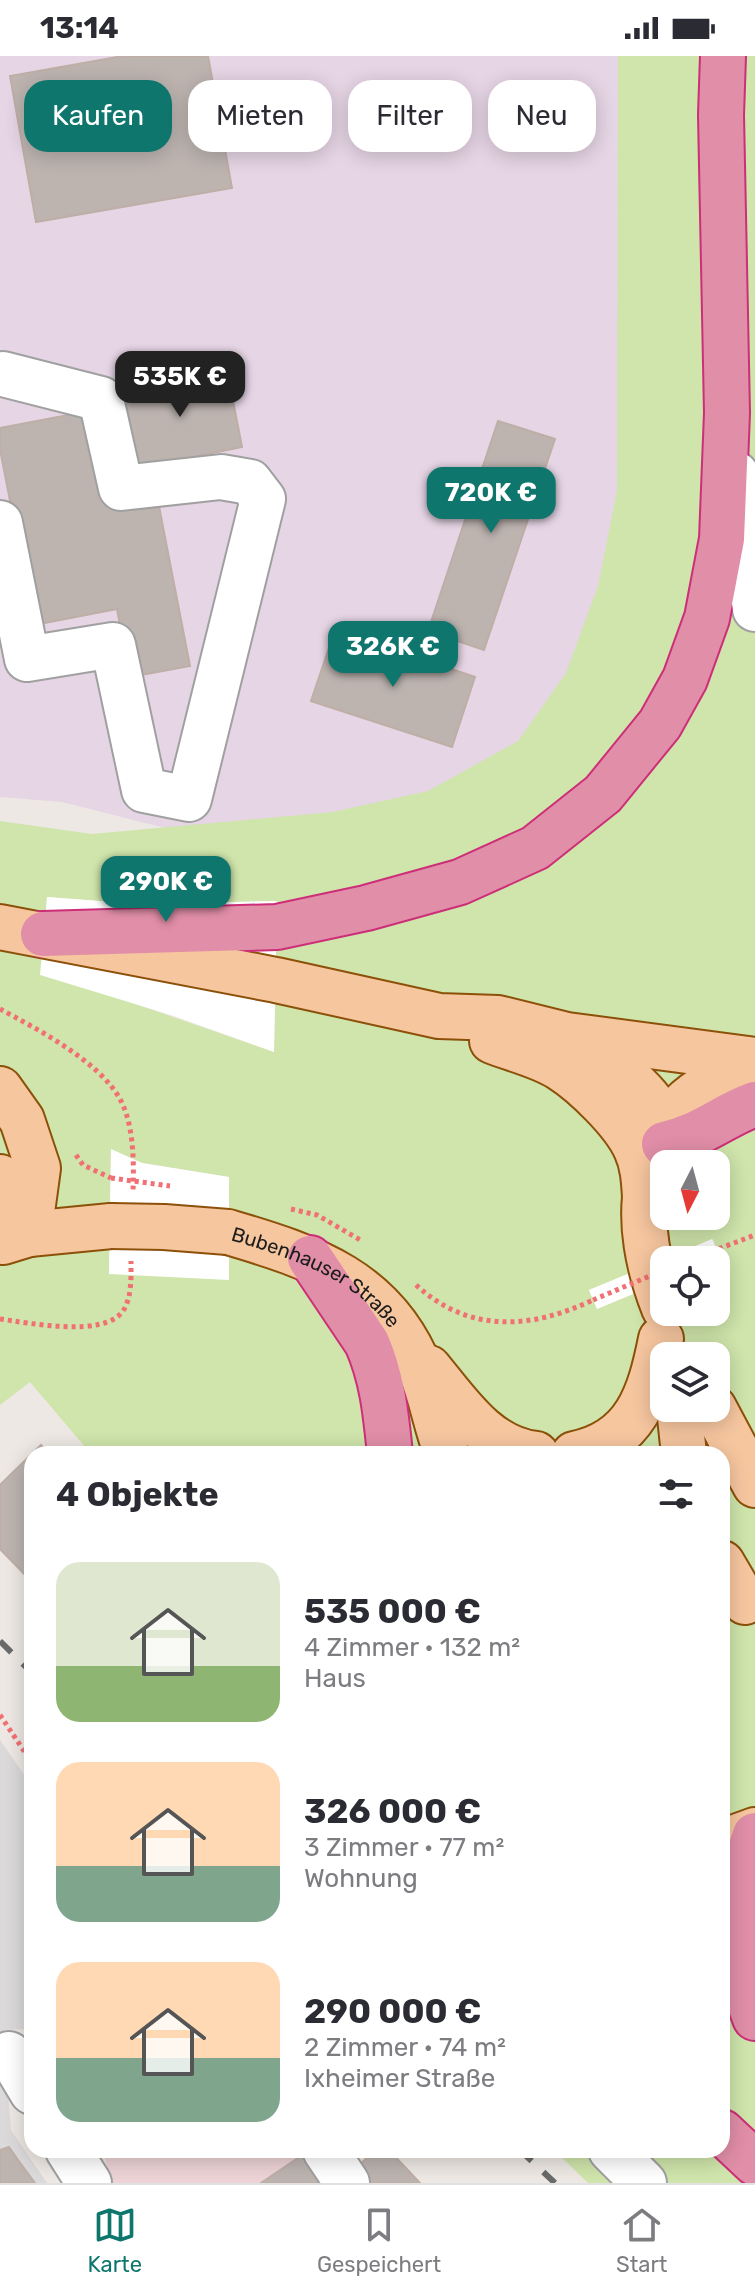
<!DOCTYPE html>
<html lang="de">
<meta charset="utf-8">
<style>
body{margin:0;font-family:Rubik,sans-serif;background:#f7f7f7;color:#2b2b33;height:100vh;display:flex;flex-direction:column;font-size:30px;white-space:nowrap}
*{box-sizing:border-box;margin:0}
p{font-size:26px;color:#7c7c81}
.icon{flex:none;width:44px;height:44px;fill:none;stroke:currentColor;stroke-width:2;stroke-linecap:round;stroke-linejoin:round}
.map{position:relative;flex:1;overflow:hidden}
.details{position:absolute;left:24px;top:1390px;width:706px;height:712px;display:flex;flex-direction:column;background:#fff;border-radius:24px;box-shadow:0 4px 20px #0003}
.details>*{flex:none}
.hud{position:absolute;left:24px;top:24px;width:708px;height:72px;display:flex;gap:16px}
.needle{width:52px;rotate:186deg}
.fabs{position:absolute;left:650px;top:1094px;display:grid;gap:16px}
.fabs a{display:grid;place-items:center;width:80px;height:80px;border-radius:16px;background:#fff;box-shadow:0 4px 20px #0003;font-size:40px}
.price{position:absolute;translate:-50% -68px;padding:0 18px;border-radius:16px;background:#0f766e;color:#fff;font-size:26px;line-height:52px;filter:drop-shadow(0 2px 4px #0008)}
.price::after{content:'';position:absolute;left:50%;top:48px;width:24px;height:18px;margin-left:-12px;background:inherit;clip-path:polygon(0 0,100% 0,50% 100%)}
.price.on{background:#222;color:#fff}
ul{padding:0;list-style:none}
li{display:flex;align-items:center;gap:24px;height:200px;padding:0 32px}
li span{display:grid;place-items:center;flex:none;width:224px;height:160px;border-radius:24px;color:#555}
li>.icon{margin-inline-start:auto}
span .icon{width:96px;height:96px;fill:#fffc;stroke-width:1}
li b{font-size:34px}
h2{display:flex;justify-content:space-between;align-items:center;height:96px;padding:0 32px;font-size:34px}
.tag{padding:0 28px;border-radius:24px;background:#fff;box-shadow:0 4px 20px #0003;font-size:28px;line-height:72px}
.tag.on{background:#0f766e;color:#fff}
.status{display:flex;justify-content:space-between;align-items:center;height:56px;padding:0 40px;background:#fff;direction:ltr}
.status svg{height:22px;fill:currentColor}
.menu{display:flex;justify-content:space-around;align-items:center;height:112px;border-top:2px solid #e1e1e2;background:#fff;font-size:22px;color:#7c7c81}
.menu a{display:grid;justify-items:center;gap:4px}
.menu .on{color:#0f766e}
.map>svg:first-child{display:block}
</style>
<div class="status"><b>13:14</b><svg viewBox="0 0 49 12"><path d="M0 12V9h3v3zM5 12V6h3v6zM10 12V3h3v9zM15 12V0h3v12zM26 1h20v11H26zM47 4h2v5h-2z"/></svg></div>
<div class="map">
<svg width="755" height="2127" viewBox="0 0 755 2127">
<rect width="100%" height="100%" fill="#ede8e3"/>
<!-- residential -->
<path fill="#dbd9da" d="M0 1684 32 1730V1973L3 1974 11 2074 47 2127H0Z"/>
<!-- commercial -->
<path fill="#edd3d5" d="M103 2094H300L323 2127H111Z"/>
<!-- industrial -->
<path fill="#e6d5e5" d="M0 0H660L654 508 470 754 193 779 62 746 0 741Z"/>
<!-- grass -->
<path fill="#cfe5ab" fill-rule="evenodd" d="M618 0H755V2127H588L554 2094H722V1398H91L30 1326 0 1349V765L92 778 333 756 428 735 518 685 566 617 598 530 617 435ZM47 841 139 848 277 845 274 996 118 942ZM111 1094 142 1107 229 1121 228 1176 168 1219 109 1217ZM664 1108H716V1160H664ZM713 1183 720 1201 715 1204 716 1256H664V1225L597 1253 589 1234ZM664 1300H716V1352H664Z"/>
<!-- pier -->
<path fill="#fff" d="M47 841 140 848 277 845 274 996 171 959 40 919Z
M111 1093 142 1107 229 1121V1224L109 1218Z
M712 1183 720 1202 715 1204H664V1225L597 1253 589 1234Z"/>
<!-- building -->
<path fill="#bdb4b0" stroke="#beaea6" stroke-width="2" d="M123 0H208L232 132 36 166 10 20Z
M227 314 242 391 134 413 118 336Z
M94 354 157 440 190 610 130 621 117 553 34 569 0 393V372Z
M498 365 555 383 484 594 428 575Z
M335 574 475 621 452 691 311 645Z
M41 1389 49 1398H32V1526L0 1493V1429Z
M9 2091 18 2104 35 2127H0V2094Z
M375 2094H389L420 2127H368L355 2113Z
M304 2098 323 2127H261Z"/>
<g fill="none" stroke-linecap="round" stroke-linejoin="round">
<defs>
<path id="minor" d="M736 418 755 553
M0 467 27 603 113 589 144 734 189 743 263 443 250 426 221 421 121 432 101 343 3 318
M9 1998 32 2036
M68 2094 89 2127
M325 2094 347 2127
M611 2094 644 2127"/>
<g id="major">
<path d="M0 871 276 924 439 960 498 962 567 979 755 1004"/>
<path d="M573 982C600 999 648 1031 661 1062 664 1070 663 1080 664 1088"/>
<path d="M492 985C515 994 539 999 560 1012 585 1028 624 1066 636 1093 643 1108 644 1124 645 1141"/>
<path d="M0 1033 22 1064 38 1112 29 1178"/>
<path d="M0 1121 29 1178"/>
<path id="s1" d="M228 1176C313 1201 386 1225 421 1315 432 1342 436 1371 447 1398"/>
<path d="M3 1186 29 1178 111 1170"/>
<path d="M664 1252C649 1214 638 1165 648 1124 652 1110 660 1098 665 1084 669 1073 671 1060 680 1051 698 1032 730 1016 755 1008"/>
<path d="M429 1312C458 1347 487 1393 536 1398"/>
<path d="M679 1352 684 1398"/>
<path d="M714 1352 755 1429"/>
<path d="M574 1398C636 1386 650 1338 661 1283"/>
<path d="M722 1507 745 1546"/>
<path d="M722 1786 755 1774"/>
</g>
<path id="highway" d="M43 878 277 871 366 852 460 826 535 792 603 738 660 668 685 623 707 562 722 483 727 357 721 59 723 0
M664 1088C700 1081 722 1060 755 1048
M310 1202 367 1287C383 1323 386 1360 390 1398
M755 1779C739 1817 747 1867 755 1906
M724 1878 755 1962
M722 2076 755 2107"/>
</defs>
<!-- minor casing -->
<use href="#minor" stroke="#a0a0a0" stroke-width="48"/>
<!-- major casing -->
<use href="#major" stroke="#8c5009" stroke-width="48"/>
<!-- highway casing -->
<use href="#highway" stroke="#cd2e78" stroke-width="48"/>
<!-- path -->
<path stroke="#f17073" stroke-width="5" stroke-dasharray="4 4" stroke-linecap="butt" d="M0 953C37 973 99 1005 120 1043 134 1069 134 1106 133 1135
M76 1099 83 1109 111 1122
M291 1153 317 1159 362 1185
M689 1204 755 1179
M416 1229C470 1278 531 1273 593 1244
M0 1263C29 1267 104 1282 123 1255 132 1241 131 1222 131 1205
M0 1659 32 1707"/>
<!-- minor -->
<use href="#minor" stroke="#fff" stroke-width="44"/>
<!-- major -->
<use href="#major" stroke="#f6c69f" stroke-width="44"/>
<!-- highway -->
<use href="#highway" stroke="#e18ea8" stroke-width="44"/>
<!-- rail -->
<path stroke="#6a6a6a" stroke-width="6" stroke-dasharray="16 16" stroke-linecap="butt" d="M0 1585 32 1617
M520 2094 555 2127"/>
<defs>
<path id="major-bridge" d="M111 1170 164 1171 228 1176"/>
</defs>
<!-- major-bridge casing -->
<use href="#major-bridge" stroke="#8c5009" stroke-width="48" stroke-linecap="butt"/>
<!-- path-bridge -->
<path stroke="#f17073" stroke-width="5" stroke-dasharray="4 4" stroke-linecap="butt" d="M111 1122 170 1130
M593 1244 664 1214"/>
<!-- major-bridge -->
<use href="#major-bridge" stroke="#f6c69f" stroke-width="44"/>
</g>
<g text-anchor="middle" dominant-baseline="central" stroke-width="6" stroke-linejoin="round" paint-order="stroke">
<!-- street labels -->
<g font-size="20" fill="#1c1c1c" stroke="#fff">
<text stroke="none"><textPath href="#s1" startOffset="100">Bubenhauser Straße</textPath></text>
</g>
</g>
</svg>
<div class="fabs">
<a><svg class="needle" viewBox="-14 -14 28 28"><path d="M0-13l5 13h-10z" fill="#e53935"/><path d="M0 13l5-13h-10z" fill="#7c7c81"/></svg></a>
<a><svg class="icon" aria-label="locate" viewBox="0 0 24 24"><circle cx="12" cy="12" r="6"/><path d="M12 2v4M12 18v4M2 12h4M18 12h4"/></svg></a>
<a><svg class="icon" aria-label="layers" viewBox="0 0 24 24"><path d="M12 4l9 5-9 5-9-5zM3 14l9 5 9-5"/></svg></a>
</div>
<b class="price on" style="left:180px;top:363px">535K €</b>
<b class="price" style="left:491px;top:479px">720K €</b>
<b class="price" style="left:393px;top:633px">326K €</b>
<b class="price" style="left:166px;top:868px">290K €</b>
<div class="hud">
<a class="tag on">Kaufen</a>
<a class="tag">Mieten</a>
<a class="tag">Filter</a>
<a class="tag">Neu</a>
</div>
<section class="details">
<h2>4 Objekte<svg class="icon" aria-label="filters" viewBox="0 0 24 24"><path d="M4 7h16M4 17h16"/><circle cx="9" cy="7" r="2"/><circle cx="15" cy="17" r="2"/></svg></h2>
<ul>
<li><span style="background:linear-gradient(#dfe7d0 65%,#8fb573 0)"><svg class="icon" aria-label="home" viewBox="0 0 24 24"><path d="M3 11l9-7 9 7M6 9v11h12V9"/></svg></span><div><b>535 000 €</b><p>4 Zimmer · 132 m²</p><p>Haus</p></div></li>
<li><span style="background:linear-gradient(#ffd9b3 65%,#7fa58c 0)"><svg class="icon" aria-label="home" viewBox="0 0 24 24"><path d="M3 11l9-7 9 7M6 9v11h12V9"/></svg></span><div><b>326 000 €</b><p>3 Zimmer · 77 m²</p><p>Wohnung</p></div></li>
<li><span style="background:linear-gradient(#ffd9b3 60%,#7fa58c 0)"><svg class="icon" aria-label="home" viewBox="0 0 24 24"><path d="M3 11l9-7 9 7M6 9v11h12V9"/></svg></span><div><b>290 000 €</b><p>2 Zimmer · 74 m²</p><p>Ixheimer Straße</p></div></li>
</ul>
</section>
</div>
<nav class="menu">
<a class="on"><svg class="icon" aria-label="map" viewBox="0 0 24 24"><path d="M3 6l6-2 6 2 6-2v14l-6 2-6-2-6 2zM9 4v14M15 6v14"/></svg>Karte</a>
<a><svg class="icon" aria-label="saved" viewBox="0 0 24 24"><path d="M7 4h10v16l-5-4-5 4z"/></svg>Gespeichert</a>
<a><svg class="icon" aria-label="home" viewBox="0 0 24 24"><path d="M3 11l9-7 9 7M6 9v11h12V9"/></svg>Start</a>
</nav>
